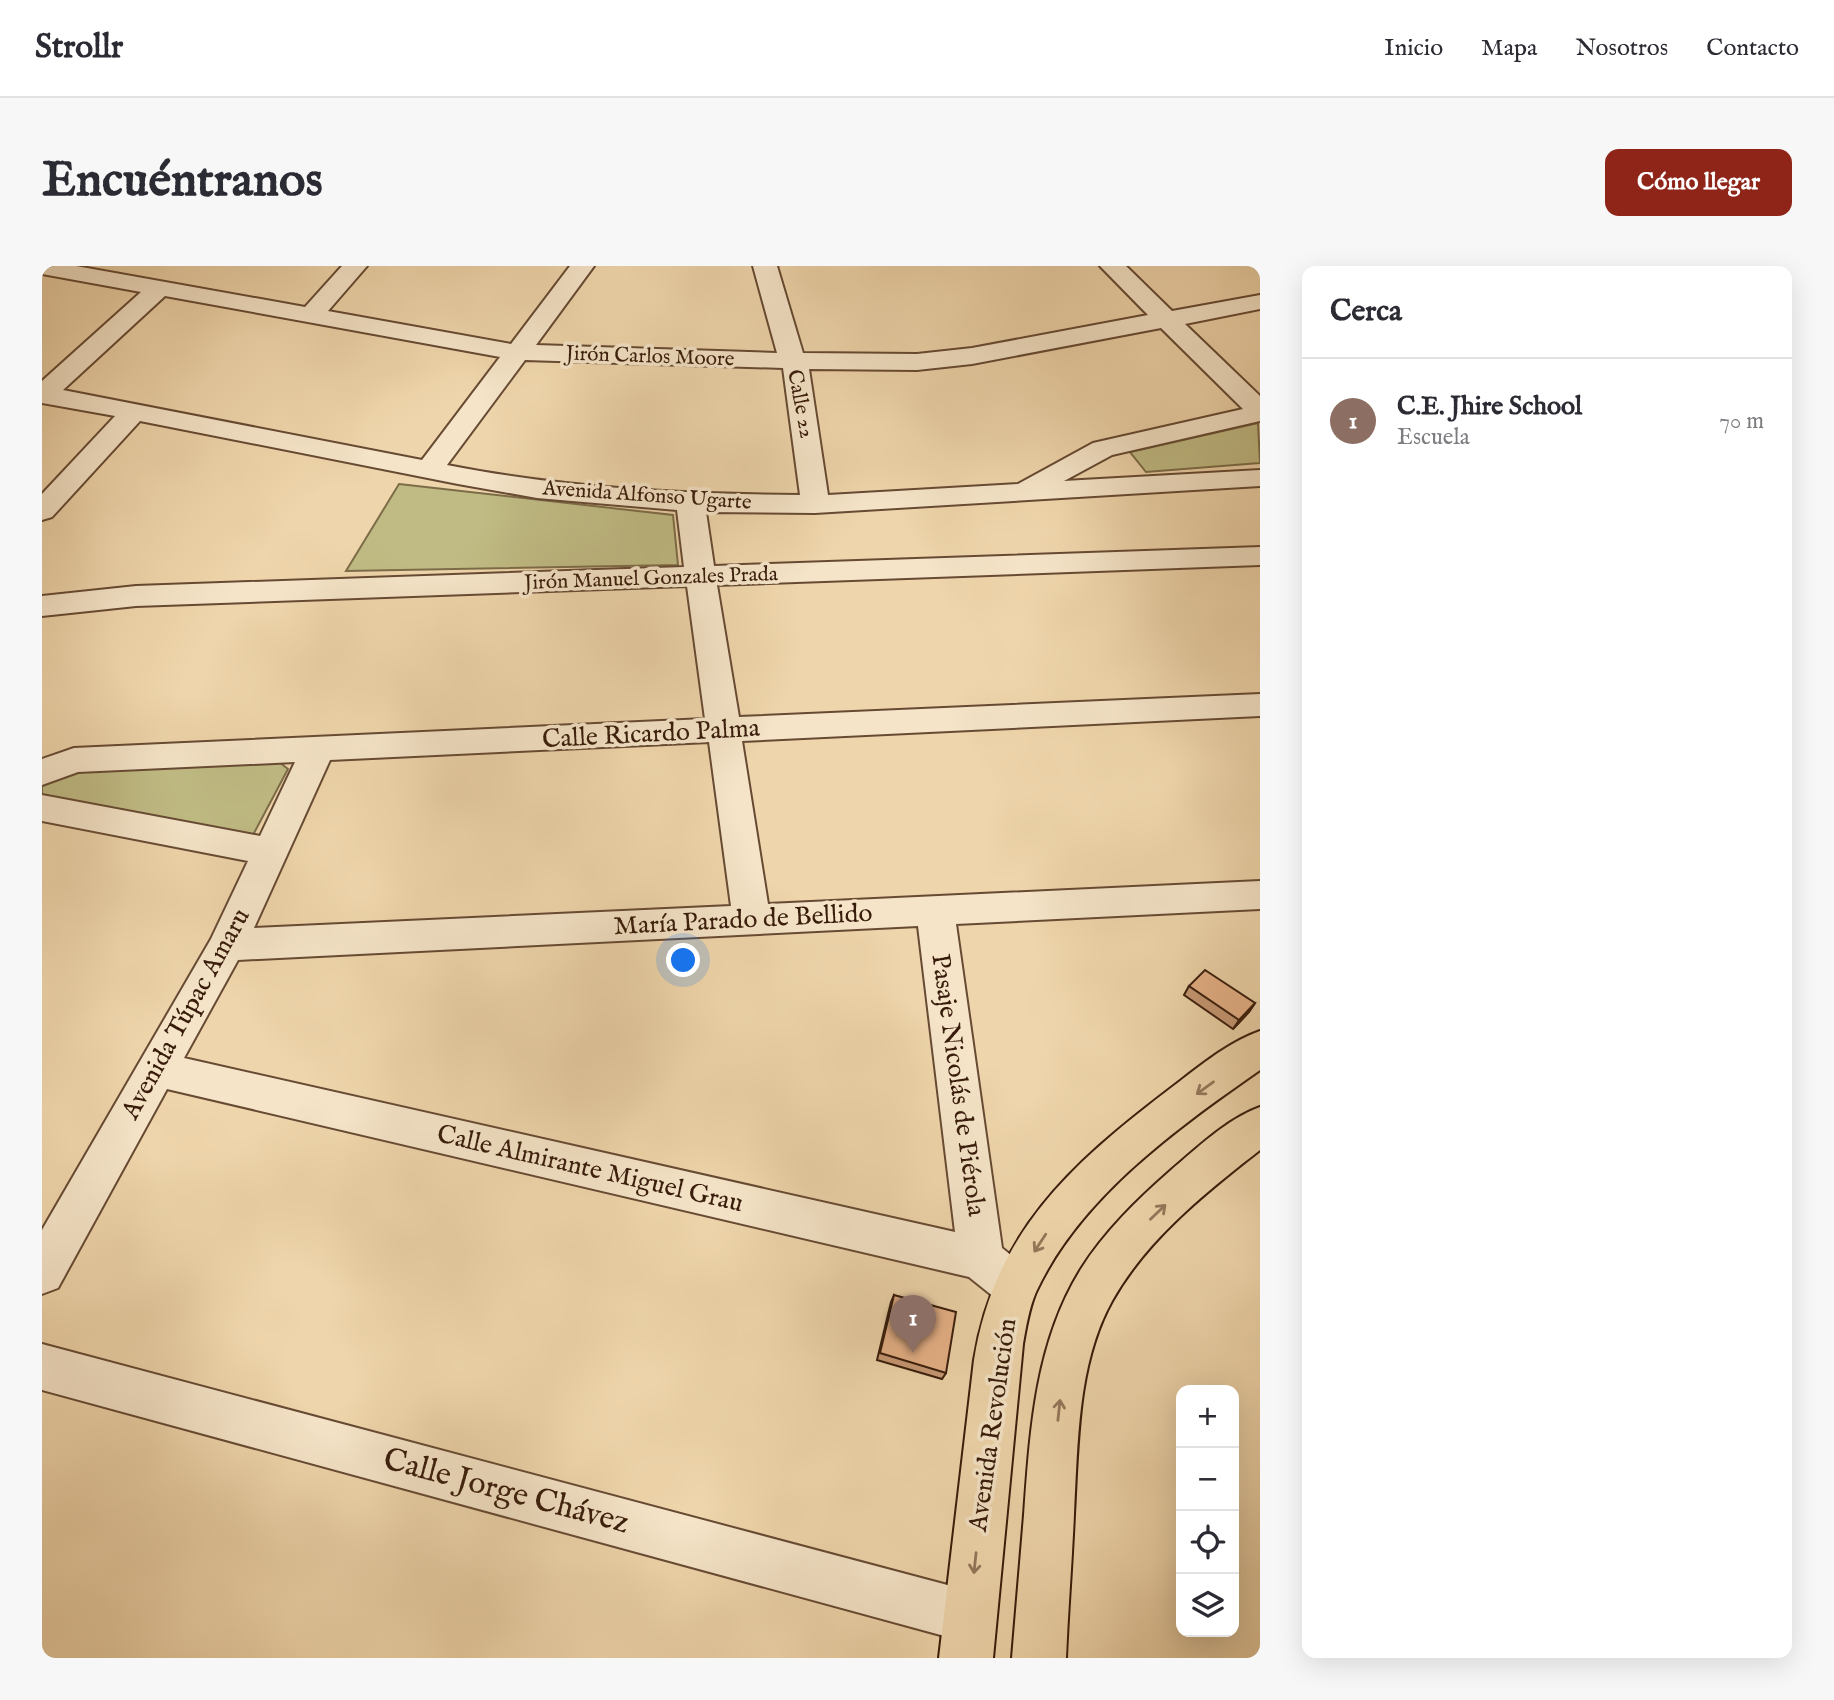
<!DOCTYPE html>
<html lang="es">
<head>
<meta charset="utf-8">
<style>
  body { margin:0; font-family:"IM FELL English",serif; background:#f7f7f7; color:#2b2b33 }
  .controls { position:absolute; right:21px; bottom:21px; display:grid; overflow:hidden; border-radius:14px; box-shadow:0 7px 28px #0002 }
  .controls button { width:63px; height:63px; display:grid; place-items:center; padding:0; border:0; border-bottom:2px solid #e1e1e2; background:#fff; color:#2b2b33; font:35px sans-serif }
  .you { position:absolute; left:642px; top:695px; width:24px; height:24px; margin:-18px; border:5px solid #fff; border-radius:50%; background:#1a73e8; box-shadow:0 0 0 10px #1a73e833 }
  .badge { display:grid; place-items:center; width:46px; height:46px; border-radius:50%; background:#8f2418; color:#fff; font-size:23px; font-weight:700 }
  .pin { position:absolute; translate:-50% -58px; filter:drop-shadow(0 2px 4px #0008) }
  .pin::after { content:''; position:absolute; top:37px; width:24px; height:21px; background:inherit; clip-path:polygon(0 0,100% 0,50% 100%) }
  .list { margin:0; padding:0; list-style:none }
  h2 { display:flex; justify-content:space-between; align-items:center; height:91px; margin:0; padding:0 28px; font-size:30px }
  h2 small { font-size:23px; font-weight:400; color:#7c7c81 }
  .list li { display:grid; grid-template-columns:46px 1fr auto; gap:21px; align-items:center; box-sizing:border-box; height:126px; padding:0 28px; border-top:2px solid #e1e1e2 }
  .list b { display:block; font-size:26px; white-space:nowrap }
  .list p { margin:0; font-size:23px; white-space:nowrap; color:#7c7c81 }
  .list em { font-size:23px; font-style:normal; color:#7c7c81 }
  .icon { flex:none; width:38px; height:38px; fill:none; stroke:currentColor; stroke-width:2; stroke-linecap:round; stroke-linejoin:round }
  .map { position:relative; flex:none; width:1218px; height:1392px; overflow:hidden; border-radius:14px }
  header { display:flex; align-items:center; gap:42px; box-sizing:border-box; height:98px; padding:0 35px; background:#fff; border-bottom:2px solid #e1e1e2 }
  header strong { font-size:33px }
  nav { display:flex; gap:38px; margin-inline-start:auto; font-size:24px }
  .intro { display:flex; align-items:center; justify-content:space-between; box-sizing:border-box; height:168px; padding:0 42px }
  h1 { margin:0; font-size:49px }
  .button { padding:18px 32px; border-radius:14px; background:#8f2418; color:#fff; font-size:24px; font-weight:700 }
  main { display:flex; gap:42px; padding:0 42px }
  aside { flex:1; background:#fff; border-radius:14px; box-shadow:0 7px 28px #0002 }
  .map>svg:first-child { display:block }
  .green { fill:#c0bb84; stroke:#7c6c48; stroke-width:2 }
  .lines { fill:none; stroke-linecap:round; stroke-linejoin:round }
  .minor-casing { stroke:#664a33; stroke-width:4 }
  .major-casing { stroke:#381c0b; stroke-width:4 }
  .minor { fill:#f5e4c8; fill-rule:evenodd }
  .major { fill:#efd5ab; fill-rule:evenodd }
  .wall { fill:#c79975; stroke:#381c0b; stroke-width:2 }
  .shaded-wall { fill:#a27d5f; stroke:#381c0b; stroke-width:2 }
  .building { fill:#e7b288; stroke:#381c0b; stroke-width:2 }
  .oneway { stroke:#94785b }
  .labels { text-anchor:middle; dominant-baseline:central; stroke-width:7; stroke-linejoin:round; paint-order:stroke }
  .far-street-label { font-size:21px; fill:#381c0b; stroke:#f5e4c8 }
  .street-label { font-size:26px; fill:#381c0b; stroke:#f5e4c8 }
  .near-street-label { font-size:32px; fill:#381c0b; stroke:#f5e4c8 }
</style>
</head>
<body>
<header>
<strong>Strollr</strong>
<nav><a>Inicio</a><a>Mapa</a><a>Nosotros</a><a>Contacto</a></nav>
</header>
<div class="intro"><h1>Encuéntranos</h1><a class="button">Cómo llegar</a></div>
<main>
<div class="map">
<svg width="1218" height="1392" viewBox="0 0 1218 1392">
  <rect width="100%" height="100%" fill="#efd5ab"/>
  <filter id="stains"><feTurbulence type="fractalNoise" baseFrequency=".00286" numOctaves="4"/><feColorMatrix values="0 0 0 0 .2 0 0 0 0 .09 0 0 0 0 .02 0 0 0 .5 -.17"/></filter>
  <radialGradient id="worn" r=".72"><stop offset=".6" stop-color="#630" stop-opacity="0"/><stop offset="1" stop-color="#630" stop-opacity=".3"/></radialGradient>
  <path class="green" d="M1216 157 1218 197 1104 206 1088 186Z
    M357 218 631 249 636 299 304 305Z
    M237 496 246 503 210 571 0 534V515L16 506Z"/>
  <g class="lines">
    <defs>
      <path id="minor" d="M0 0H34L263 41 300 0H325L286 45 469 78 528 0H552L494 79 735 87 711 0H735L761 87 875 88 930 82 1106 49 1058 0H1084L1130 45 1218 29V43L1143 58 1218 130V155L1070 189 1022 215 1218 204V220L773 247 664 246 672 300 1218 281V299L675 319 697 451 1218 428V450L700 475 726 638 1218 615V643L914 658 960 982 989 1005 996 1020 989 1035 973 1042 957 1035 927 1011 125 823 16 1022 0 1028V964L169 673 206 595 0 555V529L218 570 253 496 36 506 0 519V493L32 482 663 453 645 320 94 340 0 350V330L94 320 642 301 635 244 495 232 416 218 98 155 10 251 0 254V228L73 150 0 137V115L99 26 0 8ZM123 30 458 91 380 194 21 124ZM1119 62 1201 143 1051 177 976 218 786 229 767 103 875 104 930 98ZM483 94 741 102 758 229C639 228 521 222 405 199ZM667 476 689 640 212 662 288 494ZM876 660 913 966 142 792 196 694Z
        M0 1078 928 1325 947 1332 954 1351 947 1370 928 1377 0 1124Z"/>
      <path id="major" d="M1218 765V804C1135 862 1038 931 994 1026 987 1042 984 1061 981 1078L951 1392H897L932 1094C952 968 1028 899 1125 825 1153 804 1184 777 1218 765Z
        M1218 841V884C1164 926 1104 974 1070 1035 1035 1098 1036 1178 1032 1248 1030 1296 1026 1344 1024 1392H970C974 1344 978 1297 982 1249 988 1165 993 1077 1039 1003 1062 966 1095 934 1128 905 1155 882 1185 853 1218 841Z"/>
    </defs>
    <use href="#minor" class="minor-casing"/>
    <use href="#major" class="major-casing"/>
    <use href="#minor" class="minor"/>
    <use href="#major" class="major"/>
  </g>
  <path class="wall" d="M1147 720 1213 737 1207 746 1191 763 1142 729Z
    M852 1029 904 1107 900 1113 835 1094 849 1036Z"/>
  <path class="shaded-wall" d="M1213 737 1207 746 1191 763 1197 754Z"/>
  <path class="building" d="M1163 704 1213 737 1197 754 1147 720Z
    M852 1029 914 1046 904 1107 838 1087Z"/>
  <defs><path id="oneway-shaft" d="M-6 0H5M1.5-3L5.5 0L1.5 3" fill="none" stroke-width="1.6" stroke-linecap="round" stroke-linejoin="round" transform="scale(1.75)"/></defs>
  <g class="oneway">
    <use href="#oneway-shaft" transform="translate(1163 822) rotate(144)"/>
    <use href="#oneway-shaft" transform="translate(1116 946) rotate(-44)"/>
    <use href="#oneway-shaft" transform="translate(998 977) rotate(123)"/>
    <use href="#oneway-shaft" transform="translate(1017 1144) rotate(-84)"/>
    <use href="#oneway-shaft" transform="translate(933 1297) rotate(96)"/>
  </g>
  <g class="labels">
    <g class="far-street-label">
      <text transform="translate(608 91) rotate(2)">Jirón Carlos Moore</text>
      <text transform="translate(758 138) rotate(79)">Calle 22</text>
      <text transform="translate(605 230) rotate(4)">Avenida Alfonso Ugarte</text>
      <text transform="translate(609 313) rotate(-2)">Jirón Manuel Gonzales Prada</text>
    </g>
    <g class="street-label">
      <text transform="translate(609 468) rotate(-3)">Calle Ricardo Palma</text>
      <text transform="translate(701 654) rotate(-3)">María Parado de Bellido</text>
      <text transform="translate(144 748) rotate(-61)">Avenida Túpac Amaru</text>
      <text transform="translate(916 819) rotate(82)">Pasaje Nicolás de Piérola</text>
      <text transform="translate(548 903) rotate(13)">Calle Almirante Miguel Grau</text>
      <text transform="translate(951 1159) rotate(-82)">Avenida Revolución</text>
    </g>
    <g class="near-street-label">
      <text transform="translate(464 1226) rotate(15)">Calle Jorge Chávez</text>
    </g>
  </g>
  <rect width="100%" height="100%" filter="url(#stains)"/>
  <rect width="100%" height="100%" fill="url(#worn)"/>
</svg>
<div class="controls">
<button>+</button>
<button>−</button>
<button><svg class="icon" aria-label="locate" viewBox="0 0 24 24"><circle cx="12" cy="12" r="6"/><path d="M12 2v4M12 18v4M2 12h4M18 12h4"/></svg></button>
<button><svg class="icon" aria-label="layers" viewBox="0 0 24 24"><path d="M12 4l9 5-9 5-9-5zM3 14l9 5 9-5"/></svg></button>
</div>
<div class="you"></div>
<div class="pin badge" style="left:871px;top:1087px;background:#8d6e63">1</div>
</div>
<aside>
<h2>Cerca<small></small></h2>
<ul class="list">
<li><span class="badge" style="background:#8d6e63">1</span><div><b>C.E. Jhire School</b><p>Escuela</p></div><em>70 m</em></li>
</ul>
</aside>
</main>
</body>
</html>
